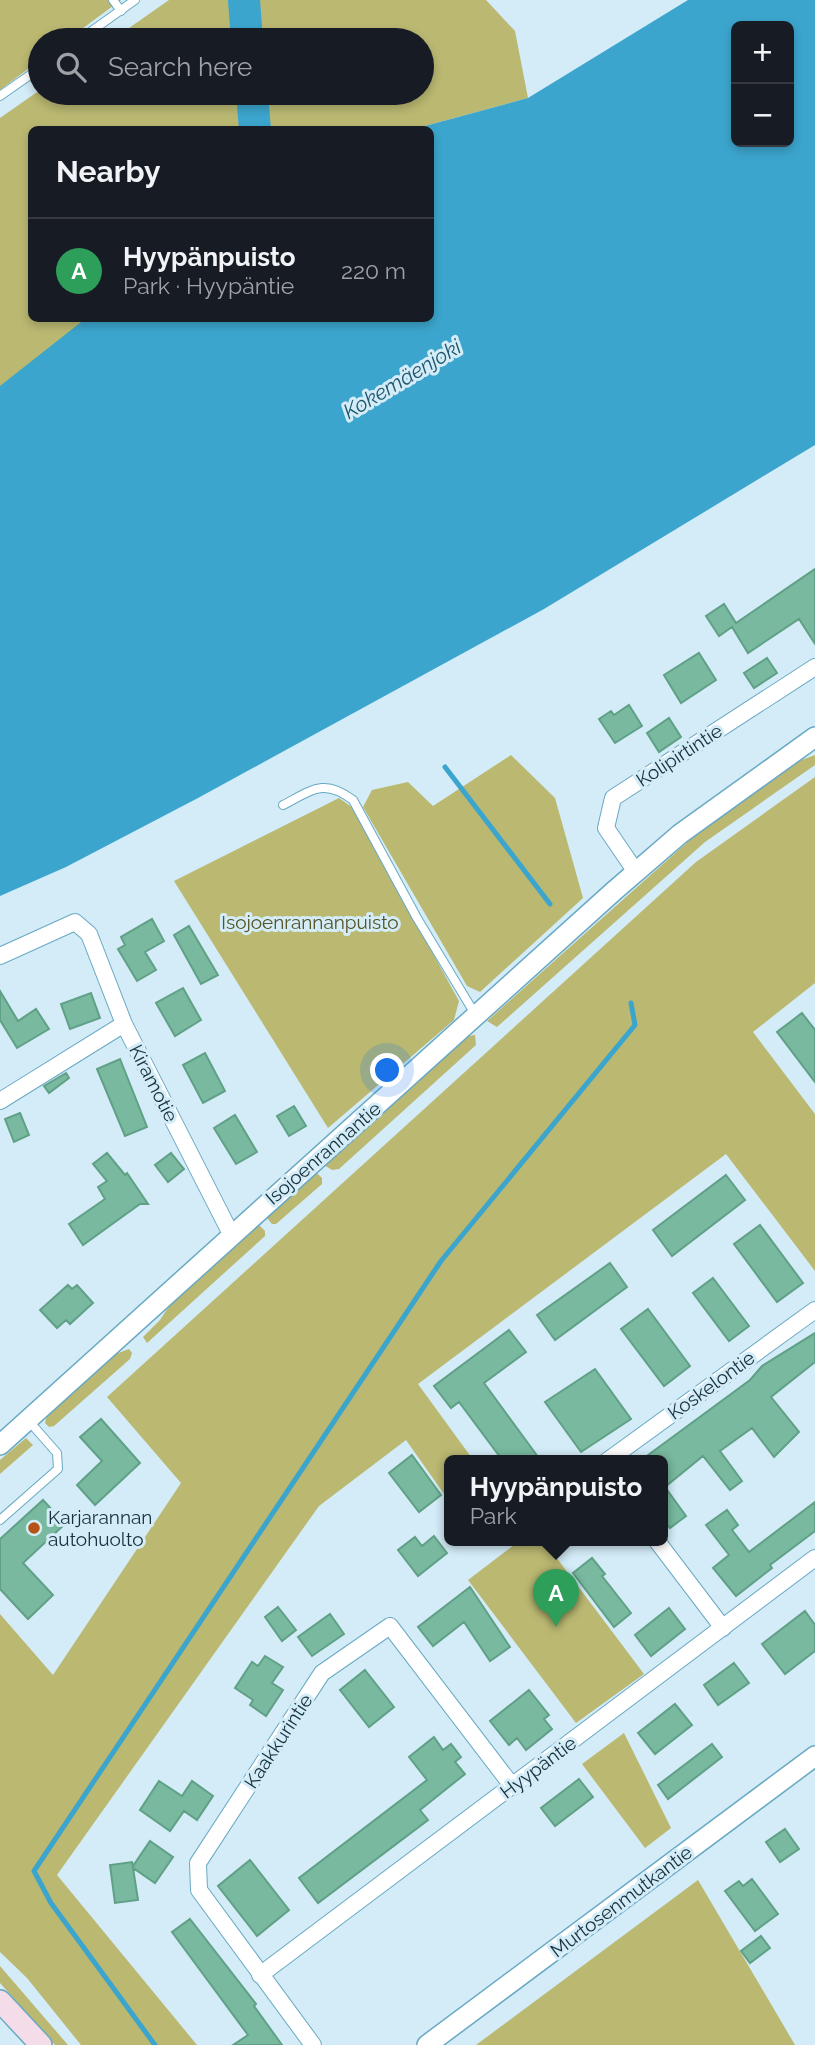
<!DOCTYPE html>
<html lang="en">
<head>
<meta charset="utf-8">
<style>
  body { margin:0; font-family:Raleway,sans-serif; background:#242831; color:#f1f3f6 }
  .controls { position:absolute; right:21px; top:21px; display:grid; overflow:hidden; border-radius:10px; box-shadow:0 4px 10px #0003 }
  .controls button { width:63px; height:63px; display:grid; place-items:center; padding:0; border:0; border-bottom:2px solid #363941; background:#171b24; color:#f1f3f6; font:35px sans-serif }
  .you { position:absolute; left:388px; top:1071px; width:24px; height:24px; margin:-18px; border:5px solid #fff; border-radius:50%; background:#1a73e8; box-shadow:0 0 0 10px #1a73e833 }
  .badge { display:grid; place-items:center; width:46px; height:46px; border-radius:50%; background:#b55315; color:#fff; font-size:23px; font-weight:700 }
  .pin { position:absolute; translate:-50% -58px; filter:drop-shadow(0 2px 4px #0008) }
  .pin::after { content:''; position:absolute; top:37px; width:24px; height:21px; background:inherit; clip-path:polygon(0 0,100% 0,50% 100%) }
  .popup { position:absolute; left:444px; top:1455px; width:224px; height:91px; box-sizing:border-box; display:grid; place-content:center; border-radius:10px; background:#171b24; filter:drop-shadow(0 2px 5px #0005); font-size:23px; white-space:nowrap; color:#9ea1a6 }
  .popup b { font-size:26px; color:#f1f3f6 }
  .popup::after { content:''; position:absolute; left:50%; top:100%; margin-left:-14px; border:14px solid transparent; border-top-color:#171b24 }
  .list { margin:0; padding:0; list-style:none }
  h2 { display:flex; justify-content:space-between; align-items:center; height:91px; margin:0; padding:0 28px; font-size:30px }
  h2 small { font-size:23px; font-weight:400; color:#9ea1a6 }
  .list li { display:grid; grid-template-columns:46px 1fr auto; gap:21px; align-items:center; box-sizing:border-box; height:105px; padding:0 28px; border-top:2px solid #363941 }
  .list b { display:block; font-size:26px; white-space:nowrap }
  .list p { margin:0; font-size:23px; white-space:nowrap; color:#9ea1a6 }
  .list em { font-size:23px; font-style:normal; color:#9ea1a6 }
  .icon { flex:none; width:38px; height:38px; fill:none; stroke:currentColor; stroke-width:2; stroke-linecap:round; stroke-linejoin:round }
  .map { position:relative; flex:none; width:815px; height:2045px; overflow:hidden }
  .search { position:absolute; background:#171b24; box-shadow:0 4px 10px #0003; left:28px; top:28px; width:406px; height:77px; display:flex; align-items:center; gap:18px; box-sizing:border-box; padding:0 24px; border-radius:38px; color:#9ea1a6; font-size:26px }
  .panel { position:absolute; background:#171b24; box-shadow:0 4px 10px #0003; left:28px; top:126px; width:406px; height:196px; border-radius:10px }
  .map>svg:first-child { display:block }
  .green { fill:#bab871 }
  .water { fill:#3ca5cd; fill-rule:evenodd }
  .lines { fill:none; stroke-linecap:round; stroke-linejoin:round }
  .stream { stroke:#3ca5cd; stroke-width:5 }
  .river { stroke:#3ca5cd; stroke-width:32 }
  .building { fill:#78b99f; stroke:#60a087; stroke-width:2 }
  .service-casing { stroke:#69a9c4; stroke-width:10 }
  .minor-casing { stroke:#69a9c4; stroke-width:18 }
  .tertiary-casing { stroke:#69a9c4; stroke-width:22 }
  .secondary-casing { stroke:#69a9c4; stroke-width:24 }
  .service { stroke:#fff; stroke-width:8 }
  .minor { stroke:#fff; stroke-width:16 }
  .tertiary { stroke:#fff; stroke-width:19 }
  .secondary { stroke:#f4dce8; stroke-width:21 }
  .poi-dot { fill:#b55315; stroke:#d3ecf7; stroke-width:2.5 }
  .labels { text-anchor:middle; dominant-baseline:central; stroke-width:6; stroke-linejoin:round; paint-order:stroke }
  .street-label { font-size:19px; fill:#16313c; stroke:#d3ecf7 }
  .park-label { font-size:19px; fill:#555324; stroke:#d3ecf7 }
  .poi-label { font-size:19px; fill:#16313c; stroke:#d3ecf7; text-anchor:start }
  .water-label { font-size:21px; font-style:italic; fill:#1f576d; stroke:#d3ecf7 }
</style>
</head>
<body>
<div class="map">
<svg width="815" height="2045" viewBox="0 0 815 2045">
  <rect width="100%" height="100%" fill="#d3ecf7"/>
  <path class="green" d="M0 0H121L67 40H40V60L0 90Z
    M169 0H486L515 31 528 98 414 129 32 130V318L89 319 0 389V118L40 90V93H422V40H112Z
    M511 755 555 798 583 898 480 992 467 986 363 807 372 790 408 782 433 806Z
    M815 755V765L705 842 497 1027 487 1021 701 830 788 765Z
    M815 777V983L753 1032 815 1114V1271L726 1154 418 1384 474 1461H449V1501L406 1440 319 1506 57 1875 197 2045H81L27 1978 0 1952V1614L53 1675 181 1483 107 1397 696 862Z
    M339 798 353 808 459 1001 454 1020 328 1128 174 881Z
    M475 1035 476 1045 339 1169 332 1170 324 1165 468 1036Z
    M317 1173 322 1178V1184L276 1224H272L267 1218Z
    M259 1225 265 1231V1236L147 1343 143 1337 160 1320 173 1300Z
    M129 1349 132 1353 130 1359 54 1426 49 1427 45 1423 47 1416 113 1355Z
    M26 1438 33 1445 0 1474V1460Z
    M519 1541H544L644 1674 576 1723 468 1580Z
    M624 1733 671 1828 645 1848 582 1764Z
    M698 1880 795 2045H476Z
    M0 1966 6 1973 68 2045H55L0 1983Z"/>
  <path class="water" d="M688 0H815V445L544 609 198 798 66 867 0 896V386L85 319 430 318V130L414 129 528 98ZM736 26H789V142H736Z"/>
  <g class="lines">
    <path class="stream" d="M445 767 550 904
      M155 2045 51 1903 34 1871 441 1261 635 1025 631 1003"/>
    <path class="river" d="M244 0 247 40
      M252 93 255 130"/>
  </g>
  <path class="building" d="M815 569V644L799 619 748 653 732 627 719 636 706 616 724 604 736 623Z
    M699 653 716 680 681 703 664 675Z
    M767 658 777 673 754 688 744 673Z
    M629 705 642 726 615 743 599 719 611 711 614 715Z
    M669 718 681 737 659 752 647 733Z
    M152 919 164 941 145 952 156 970 137 981 118 949 125 945 121 937Z
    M189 926 218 975 201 984 174 935Z
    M183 988 201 1020 175 1036 156 1003Z
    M0 991 18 1021 36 1009 49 1029 17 1048 0 1020Z
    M91 993 100 1018 70 1029 61 1004Z
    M802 1013 815 1030V1082L777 1032Z
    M205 1053 225 1091 203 1103 183 1065Z
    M120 1059 147 1127 125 1136 97 1069Z
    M66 1073 69 1078 49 1093 44 1086Z
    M294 1106 306 1126 289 1136 277 1116Z
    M20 1113 29 1135 14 1142 5 1119Z
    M235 1115 257 1152 236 1164 214 1128Z
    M107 1153 125 1175 127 1173 148 1204H140L83 1245 69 1224 105 1199 98 1187 107 1181 93 1164Z
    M171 1153 184 1169 168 1182 155 1165Z
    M726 1175 745 1200 672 1256 653 1230Z
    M760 1225 803 1283 777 1302 734 1244Z
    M610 1263 627 1287 555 1340 537 1315Z
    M713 1278 749 1326 729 1341 693 1293Z
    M68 1285 72 1289 77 1285 93 1303 70 1324 66 1320 57 1328 40 1310Z
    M648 1309 690 1366 664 1386 621 1329Z
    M509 1330 526 1352 484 1383 541 1461H503L459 1402 451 1408 434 1386Z
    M815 1333V1362L771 1397 799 1432 774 1457 752 1428 720 1451 742 1481 730 1490 703 1456 665 1487 686 1516 670 1528 663 1519V1461H640L750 1380 762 1366Z
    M595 1369 631 1419 581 1452 545 1402Z
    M101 1419 140 1463 95 1505 77 1485 102 1461 80 1437Z
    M412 1455 441 1495 419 1512 389 1473Z
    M43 1500 65 1524 23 1563 53 1595 28 1619 0 1589V1539Z
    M815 1502V1531L770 1565 772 1568 736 1596 713 1568 729 1555 706 1525 727 1510 738 1525 732 1530 749 1552Z
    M434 1536 447 1553 418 1576 398 1550 415 1537 422 1546Z
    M592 1558 605 1574 602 1576 631 1613 614 1627 573 1573Z
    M470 1587 510 1647 490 1661 464 1622 433 1646 418 1627Z
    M278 1607 296 1630 282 1641 265 1617Z
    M669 1608 685 1629 651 1656 635 1635Z
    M805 1611 815 1625V1651L785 1674 762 1644Z
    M330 1614 344 1634 312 1656 298 1637Z
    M265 1656 283 1667 272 1683 283 1690 266 1716 250 1705 253 1700 235 1688 252 1662 258 1666Z
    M734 1663 749 1683 718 1705 704 1685Z
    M365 1670 394 1707 369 1727 340 1690Z
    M529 1690 549 1715 544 1719 552 1729 526 1750 517 1738 509 1745 490 1721Z
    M675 1704 692 1725 655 1754 638 1733Z
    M434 1737 443 1750 451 1744 461 1757 455 1762 465 1774 420 1810 428 1820 318 1903 299 1878 427 1780 409 1757Z
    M712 1744 722 1757 668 1799 658 1785Z
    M579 1779 593 1797 555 1826 541 1808Z
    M159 1781 182 1796 192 1781 213 1796 197 1820 184 1811 170 1831 140 1810Z
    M785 1829 799 1849 780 1862 766 1842Z
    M150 1841 173 1857 155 1883 133 1868 138 1900 115 1903 110 1865 132 1862 133 1866Z
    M250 1860 289 1910 257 1936 218 1886Z
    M752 1879 778 1914 755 1931 725 1891 739 1881 743 1886Z
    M190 1919 256 2004 254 2006 282 2045H233L248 2035 172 1932Z
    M761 1936 770 1948 750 1963 741 1951Z"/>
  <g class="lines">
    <defs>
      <path id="service" d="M113 0 121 11
        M79 40 135 0
        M0 96 40 68
        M283 805C312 790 324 778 353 800L417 918 475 1014
        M0 1520 58 1469 57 1453 28 1420"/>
      <path id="minor" d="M636 872 606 828 613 798 815 667
        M0 956 75 922 89 934 124 1024 231 1234
        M0 1101 124 1024
        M607 1461 815 1310
        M657 1541 723 1628
        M260 1975 815 1558
        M313 2045 199 1890 198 1863 322 1673 390 1626 513 1787"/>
      <path id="tertiary" d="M0 1445 614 891 680 834 815 737
        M427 2045 815 1756"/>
      <path id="secondary" d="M0 2001 41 2045"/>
    </defs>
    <use href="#service" class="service-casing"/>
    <use href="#minor" class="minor-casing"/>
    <use href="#tertiary" class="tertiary-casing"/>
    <use href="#secondary" class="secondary-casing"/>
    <use href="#service" class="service"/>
    <use href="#minor" class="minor"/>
    <use href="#tertiary" class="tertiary"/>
    <use href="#secondary" class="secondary"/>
  </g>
  <circle class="poi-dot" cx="34" cy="1528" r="7"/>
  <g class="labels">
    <g class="street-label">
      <text transform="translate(679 755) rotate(-33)">Kolipirtintie</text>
      <text transform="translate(154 1083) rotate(63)">Kiramotie</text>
      <text transform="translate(323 1153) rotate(-41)">Isojoenrannantie</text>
      <text transform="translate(711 1385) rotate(-36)">Koskelontie</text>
      <text transform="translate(278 1741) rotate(-57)">Kaakkurintie</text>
      <text transform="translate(538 1767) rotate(-37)">Hyypäntie</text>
      <text transform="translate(621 1901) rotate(-37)">Murtosenmutkantie</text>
    </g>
    <g class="park-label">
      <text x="310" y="922">Isojoenrannanpuisto</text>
    </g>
    <g class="poi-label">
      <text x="48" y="1517">Karjarannan<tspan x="48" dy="22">autohuolto</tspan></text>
    </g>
    <g class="water-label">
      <text transform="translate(402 379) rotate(-31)">Kokemäenjoki</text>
    </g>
  </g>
</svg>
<div class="controls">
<button>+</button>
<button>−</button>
</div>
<div class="you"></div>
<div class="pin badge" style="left:556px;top:1627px;background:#2e9e5b">A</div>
<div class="popup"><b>Hyypänpuisto</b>Park</div>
<div class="search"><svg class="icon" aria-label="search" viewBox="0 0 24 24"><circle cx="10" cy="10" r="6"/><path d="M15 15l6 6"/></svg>Search here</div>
<section class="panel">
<h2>Nearby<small></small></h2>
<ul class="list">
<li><span class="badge" style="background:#2e9e5b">A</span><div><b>Hyypänpuisto</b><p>Park · Hyypäntie</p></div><em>220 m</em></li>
</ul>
</section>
</div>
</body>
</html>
